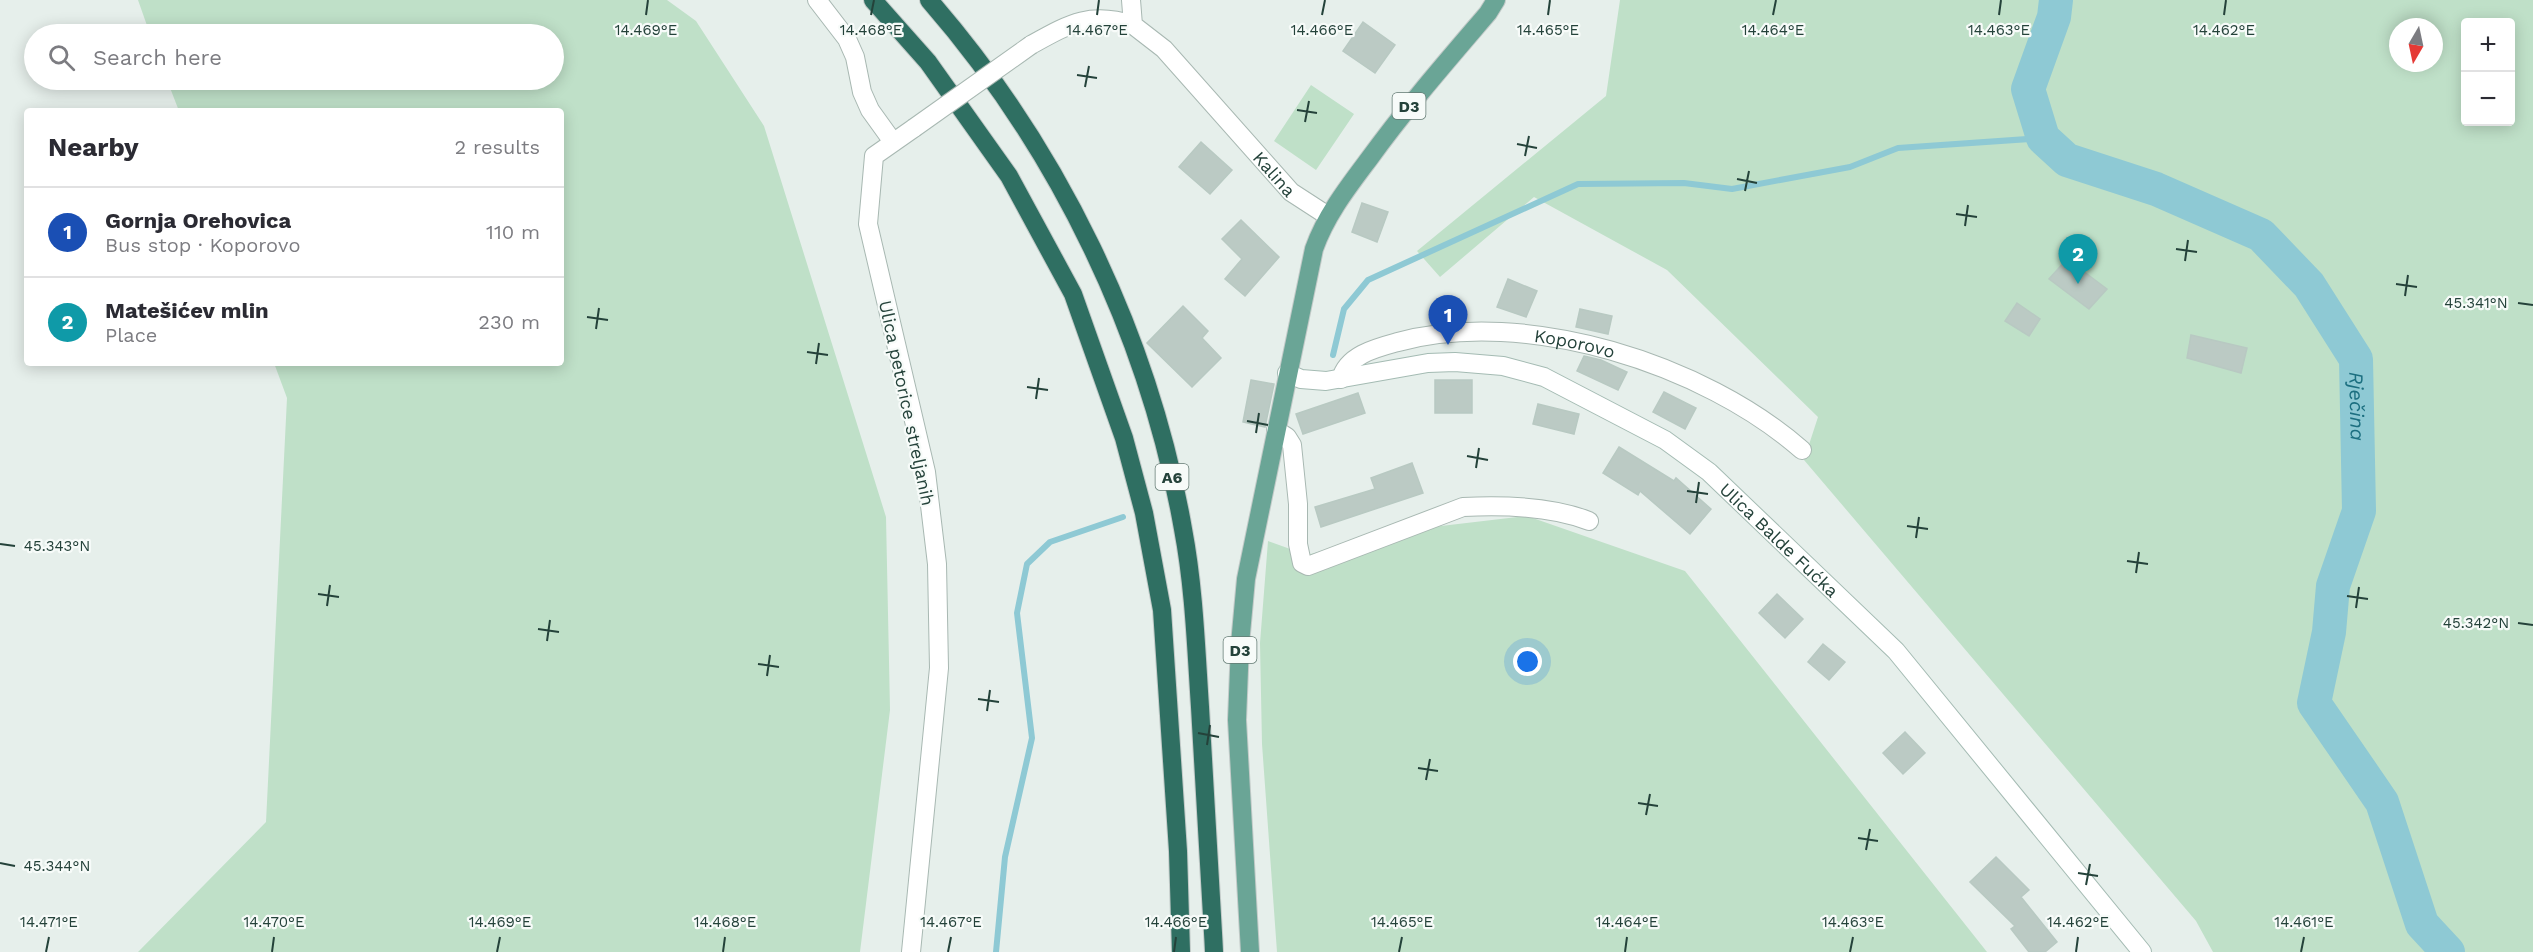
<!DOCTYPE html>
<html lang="en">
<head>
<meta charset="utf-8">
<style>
  body { margin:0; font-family:"Work Sans",sans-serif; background:#f2f2f3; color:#2b2b33 }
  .controls { position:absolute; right:18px; top:18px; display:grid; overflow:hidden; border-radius:6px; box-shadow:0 3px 15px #0003 }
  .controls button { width:54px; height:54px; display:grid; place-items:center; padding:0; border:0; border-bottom:2px solid #e1e1e2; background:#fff; color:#2b2b33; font:30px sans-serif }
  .compass { position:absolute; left:2389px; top:18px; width:54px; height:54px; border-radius:50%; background:#fff; box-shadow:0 3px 15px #0003; rotate:189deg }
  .you { position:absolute; left:1528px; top:662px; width:21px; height:21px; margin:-15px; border:4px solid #fff; border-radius:50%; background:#1a73e8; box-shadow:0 0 0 9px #1a73e833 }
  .badge { display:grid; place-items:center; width:39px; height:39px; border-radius:50%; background:#111827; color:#fff; font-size:20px; font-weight:700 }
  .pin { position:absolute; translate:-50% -50px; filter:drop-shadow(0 2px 3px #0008) }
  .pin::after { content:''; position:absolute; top:32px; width:21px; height:18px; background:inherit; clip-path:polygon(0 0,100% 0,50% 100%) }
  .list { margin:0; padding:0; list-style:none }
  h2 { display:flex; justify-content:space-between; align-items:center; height:78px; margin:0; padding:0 24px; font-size:26px }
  h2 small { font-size:20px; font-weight:400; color:#7c7c81 }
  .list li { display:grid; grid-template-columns:39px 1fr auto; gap:18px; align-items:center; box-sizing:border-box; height:90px; padding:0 24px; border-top:2px solid #e1e1e2 }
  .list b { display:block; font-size:22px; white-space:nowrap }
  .list p { margin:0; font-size:20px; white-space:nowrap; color:#7c7c81 }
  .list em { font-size:20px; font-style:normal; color:#7c7c81 }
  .icon { flex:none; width:33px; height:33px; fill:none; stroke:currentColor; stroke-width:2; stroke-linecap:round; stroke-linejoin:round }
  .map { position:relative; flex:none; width:2533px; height:952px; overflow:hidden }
  .search { position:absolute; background:#fff; box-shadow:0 3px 15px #0003; left:24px; top:24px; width:540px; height:66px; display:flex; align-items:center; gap:15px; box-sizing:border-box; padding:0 21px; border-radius:33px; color:#7c7c81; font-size:22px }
  .panel { position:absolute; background:#fff; box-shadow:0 3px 15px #0003; left:24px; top:108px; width:540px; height:258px; border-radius:6px }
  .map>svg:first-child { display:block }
  .green { fill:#bfe0c8; fill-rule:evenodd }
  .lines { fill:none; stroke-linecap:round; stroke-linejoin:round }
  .stream { stroke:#8ec9d4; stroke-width:6 }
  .river { stroke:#8ec9d4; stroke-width:34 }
  .building { fill:#bbcac4; stroke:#b8c9c2; stroke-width:1.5 }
  .street-casing { stroke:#a8b8b2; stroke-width:20 }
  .secondary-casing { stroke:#a4bbb3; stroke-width:20 }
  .primary-casing { stroke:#c2cac8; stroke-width:20 }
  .highway-casing { stroke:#c2cac8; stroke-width:20 }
  .street { stroke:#fff; stroke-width:18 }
  .secondary { stroke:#fff; stroke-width:18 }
  .primary { stroke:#6aa596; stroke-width:18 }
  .highway { stroke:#2f6f62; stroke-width:18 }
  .street-bridge-casing { stroke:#a8b8b2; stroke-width:20; stroke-linecap:butt }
  .street-bridge { stroke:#fff; stroke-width:18 }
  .ticks { fill:none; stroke:#24423a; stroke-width:2 }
  .labels { text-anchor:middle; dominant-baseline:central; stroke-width:4.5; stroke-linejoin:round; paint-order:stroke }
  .shield { fill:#f7fbf9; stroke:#637a73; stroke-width:1.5 }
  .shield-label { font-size:16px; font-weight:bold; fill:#24423a }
  .street-label { font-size:18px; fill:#24423a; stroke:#f7fbf9 }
  .water-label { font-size:20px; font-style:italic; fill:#1c6f80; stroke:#f7fbf9 }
  .ticks-label { font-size:15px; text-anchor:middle; fill:#24423a; stroke:#f7fbf9; stroke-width:4.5; stroke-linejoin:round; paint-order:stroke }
</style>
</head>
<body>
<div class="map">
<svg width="2533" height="952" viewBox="0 0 2533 952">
  <rect width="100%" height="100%" fill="#e6efeb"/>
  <path class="green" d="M138 0H667L696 21 764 126 886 517 890 710 860 952H138L266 822 287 398 274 363H561V111H179L167 80H554V34H150Z
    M1620 0H2533V952H2213L2196 921 1804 460 1818 417 1667 270 1534 197 1440 277 1417 251 1606 96ZM2466 22H2510V122H2466ZM2398 27H2434V63H2398Z
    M1311 85 1354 114 1316 170 1274 141Z
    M1527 516 1685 571 1987 952H1277L1262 744 1260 643 1268 541 1307 555 1390 532Z"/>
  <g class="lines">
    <path class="stream" d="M1333 355 1344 309 1368 280 1578 184 1684 183 1732 189 1850 167 1898 148 2043 138
      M996 952 1005 857 1032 738 1017 613 1027 564 1050 542 1123 517"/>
    <path class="river" id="s1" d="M2056 0 2054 17 2028 89 2043 138 2067 160 2156 189 2261 235 2309 285 2356 359 2359 511 2333 586 2329 632 2314 703 2382 802 2422 924 2448 952"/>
  </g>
  <path class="building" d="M1363 22 1395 45 1375 73 1343 51Z
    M1201 142 1232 170 1210 194 1179 167Z
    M1362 203 1388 212 1377 242 1352 232Z
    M1241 220 1279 257 1245 296 1225 279 1242 259 1222 239Z
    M2067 259 2107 289 2089 309 2049 279Z
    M1508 279 1537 291 1526 317 1497 307Z
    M2017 303 2040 319 2029 336 2005 321Z
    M1183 306 1208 331 1202 338 1221 358 1192 387 1147 343Z
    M1580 309 1612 316 1608 334 1576 327Z
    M2191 335 2247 348 2241 373 2187 358Z
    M1584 356 1601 360 1627 372 1618 390 1577 371Z
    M1251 380 1274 384 1265 427 1243 422Z
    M1435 380H1472V413H1435Z
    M1664 392 1696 408 1685 429 1653 412Z
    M1358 393 1365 413 1303 434 1296 414Z
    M1538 404 1579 414 1574 434 1533 424Z
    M1619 447 1674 481 1676 478 1711 509 1690 534 1640 491 1638 495 1603 473Z
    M1412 463 1423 493 1321 527 1315 507 1375 489 1371 478Z
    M1777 594 1803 619 1785 638 1759 613Z
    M1823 644 1845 662 1829 680 1808 662Z
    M1905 732 1925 753 1903 774 1883 753Z
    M1996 857 2029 890 2021 897 2057 942 2045 952H2029L2011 929 2015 926 1970 882Z"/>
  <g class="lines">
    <defs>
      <g id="street">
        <path d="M817 0 847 39 855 57 862 92 870 110 893 142"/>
        <path id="s2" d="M1131 0 1133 25 1164 49 1291 192 1328 216"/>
        <path d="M1031 45C1069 24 1090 11 1133 25"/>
        <path id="s3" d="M1341 379C1347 355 1376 348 1398 342 1526 307 1704 364 1802 450"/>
        <path d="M1276 430 1287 437 1292 445 1298 504V544L1302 563 1308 566 1463 507C1503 505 1551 506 1589 521"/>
        <path d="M911 952 939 668 937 564 926 472 868 224 874 156 914 128"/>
      </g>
      <g id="secondary">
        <path id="s4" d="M1287 373 1301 379 1326 381 1428 363 1455 362 1503 366 1544 377 1665 440 1709 472 1896 651 2142 952"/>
      </g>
      <path id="primary" d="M1250 952 1237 720 1240 644 1246 579 1314 249C1326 215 1348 187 1369 159 1406 108 1447 61 1488 13L1496 0"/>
      <path id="highway" d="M873 0 928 62 1009 176 1073 294 1124 438 1144 513 1162 610 1178 851 1181 952
        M929 0C1058 148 1149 335 1183 529 1194 587 1196 647 1200 707 1205 788 1210 870 1214 952"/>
    </defs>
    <use href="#street" class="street-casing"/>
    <use href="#secondary" class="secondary-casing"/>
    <use href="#primary" class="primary-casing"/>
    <use href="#highway" class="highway-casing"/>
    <use href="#street" class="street"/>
    <use href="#secondary" class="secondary"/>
    <use href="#primary" class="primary"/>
    <use href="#highway" class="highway"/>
    <defs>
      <path id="street-bridge" d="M914 128 1031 45"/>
    </defs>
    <use href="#street-bridge" class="street-bridge-casing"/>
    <use href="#street-bridge" class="street-bridge"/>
  </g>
  <path class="ticks" d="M646 15 648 0M871 15 874 0M1097 15 1099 0M1322 15 1325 0M1548 15 1550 0M1773 15 1776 0M1999 15 2001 0M2224 15 2226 0M1077 75 1097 78M1085 87 1089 66M1297 110 1317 113M1305 122 1309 101M1517 144 1537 148M1525 156 1529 136M1737 179 1757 183M1745 191 1749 171M1956 214 1977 217M1965 226 1968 205M2176 249 2197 252M2185 261 2188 240M2396 284 2417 287M2405 296 2408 275M2518 303 2533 305M587 317 608 320M596 329 599 308M807 352 828 355M816 364 819 343M1027 387 1048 390M1036 399 1039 378M1247 421 1268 425M1256 433 1259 413M1467 456 1488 460M1476 468 1479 448M1687 491 1708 494M1696 503 1699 482M1907 526 1928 529M1916 538 1919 517M0 544 15 546M2127 561 2148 564M2136 573 2139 552M318 594 339 597M2347 596 2368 599M327 606 330 585M2356 608 2359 587M2518 623 2533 625M538 629 559 632M547 641 550 620M758 664 779 667M767 676 770 655M978 699 999 702M987 711 990 690M1198 733 1219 737M1207 745 1210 725M1418 768 1438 771M1426 780 1430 759M1638 803 1658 806M1646 815 1650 794M1858 838 1878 841M1866 850 1870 829M0 863 15 866M2078 873 2098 876M2086 885 2090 864M46 952 49 937M272 952 274 937M497 952 500 937M723 952 725 937M948 952 951 937M1174 952 1176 937M1399 952 1402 937M1625 952 1627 937M1850 952 1853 937M2076 952 2078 937M2301 952 2304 937"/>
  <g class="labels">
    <g class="shield">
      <rect x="1392.5" y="93" width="33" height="26" rx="4.5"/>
      <rect x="1155.5" y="464" width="33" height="26" rx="4.5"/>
      <rect x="1223.5" y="637" width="33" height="26" rx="4.5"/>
    </g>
    <g class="shield-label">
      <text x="1409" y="106">D3</text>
      <text x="1172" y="477">A6</text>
      <text x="1240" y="650">D3</text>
    </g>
    <g class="street-label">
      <text stroke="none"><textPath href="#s2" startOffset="231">Kalina</textPath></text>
      <text stroke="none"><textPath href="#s3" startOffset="250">Koporovo</textPath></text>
      <text transform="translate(907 403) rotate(78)">Ulica petorice streljanih</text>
      <text stroke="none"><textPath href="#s4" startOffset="550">Ulica Balde Fućka</textPath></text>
    </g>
    <g class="water-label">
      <text stroke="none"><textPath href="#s1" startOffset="590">Rječina</textPath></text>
    </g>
  </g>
  <g class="ticks-label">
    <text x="646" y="35">14.469°E</text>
    <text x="871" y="35">14.468°E</text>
    <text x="1097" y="35">14.467°E</text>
    <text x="1322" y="35">14.466°E</text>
    <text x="1548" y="35">14.465°E</text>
    <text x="1773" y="35">14.464°E</text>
    <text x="1999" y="35">14.463°E</text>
    <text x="2224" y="35">14.462°E</text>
    <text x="2476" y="308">45.341°N</text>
    <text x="57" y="551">45.343°N</text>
    <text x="2476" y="628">45.342°N</text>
    <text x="57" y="871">45.344°N</text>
    <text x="49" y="927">14.471°E</text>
    <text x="274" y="927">14.470°E</text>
    <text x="500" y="927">14.469°E</text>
    <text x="725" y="927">14.468°E</text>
    <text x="951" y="927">14.467°E</text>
    <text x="1176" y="927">14.466°E</text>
    <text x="1402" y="927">14.465°E</text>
    <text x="1627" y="927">14.464°E</text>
    <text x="1853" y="927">14.463°E</text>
    <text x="2078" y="927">14.462°E</text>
    <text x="2304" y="927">14.461°E</text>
  </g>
</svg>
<div class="controls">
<button>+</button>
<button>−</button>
</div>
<svg class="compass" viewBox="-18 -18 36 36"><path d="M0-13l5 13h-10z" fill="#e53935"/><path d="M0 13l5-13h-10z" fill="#7c7c81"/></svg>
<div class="you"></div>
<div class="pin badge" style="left:1448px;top:345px;background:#1a4fb4">1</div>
<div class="pin badge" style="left:2078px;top:284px;background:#0f9aa8">2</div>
<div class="search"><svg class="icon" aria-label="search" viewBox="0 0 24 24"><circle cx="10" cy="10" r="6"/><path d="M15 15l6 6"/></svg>Search here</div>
<section class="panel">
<h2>Nearby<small>2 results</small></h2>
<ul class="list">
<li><span class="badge" style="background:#1a4fb4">1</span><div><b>Gornja Orehovica</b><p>Bus stop · Koporovo</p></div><em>110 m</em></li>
<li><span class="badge" style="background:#0f9aa8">2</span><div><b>Matešićev mlin</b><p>Place</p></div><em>230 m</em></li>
</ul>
</section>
</div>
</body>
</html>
